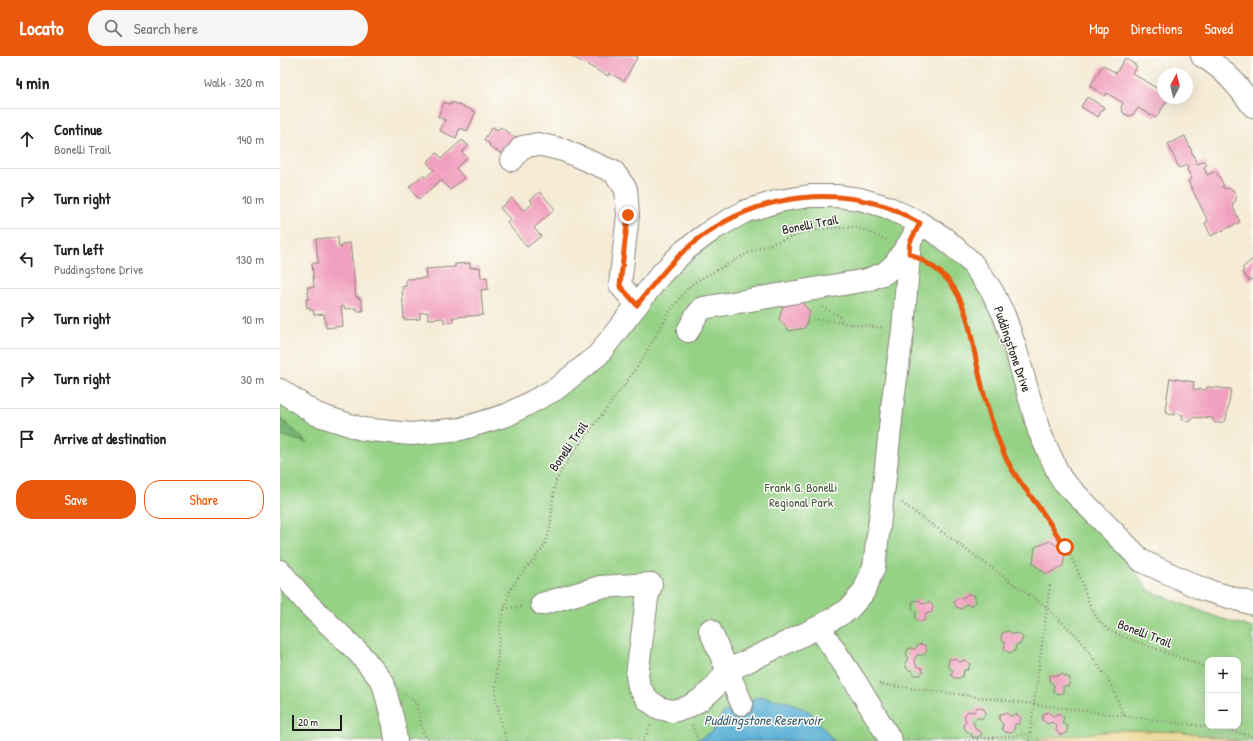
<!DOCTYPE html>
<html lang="en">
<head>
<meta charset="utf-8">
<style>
  body { margin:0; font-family:"Patrick Hand",sans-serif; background:#f6f6f6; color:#222 }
  .controls { position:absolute; right:12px; bottom:12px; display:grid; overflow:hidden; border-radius:8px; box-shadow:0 4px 16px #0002 }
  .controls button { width:36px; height:36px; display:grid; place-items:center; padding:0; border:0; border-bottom:1px solid #e0e0e0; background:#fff; color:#222; font:20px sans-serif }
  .compass { position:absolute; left:877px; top:12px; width:36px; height:36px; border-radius:50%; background:#fff; box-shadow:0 4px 16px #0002; rotate:7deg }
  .scale { position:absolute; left:12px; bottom:10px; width:50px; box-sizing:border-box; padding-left:4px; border:2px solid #1c1c1c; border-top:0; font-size:11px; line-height:14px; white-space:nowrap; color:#1c1c1c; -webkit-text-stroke:3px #fdfcf7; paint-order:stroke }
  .stop { position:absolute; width:12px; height:12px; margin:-9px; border:3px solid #ea580c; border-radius:50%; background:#fff }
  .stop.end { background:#ea580c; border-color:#fff; box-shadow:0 1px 4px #0008 }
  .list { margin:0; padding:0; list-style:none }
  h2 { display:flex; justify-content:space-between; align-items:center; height:52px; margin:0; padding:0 16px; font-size:17px }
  h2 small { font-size:13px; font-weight:400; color:#767676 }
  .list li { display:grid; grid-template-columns:26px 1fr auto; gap:12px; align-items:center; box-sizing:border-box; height:60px; padding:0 16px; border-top:1px solid #e0e0e0 }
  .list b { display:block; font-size:15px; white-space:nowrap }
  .list p { margin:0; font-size:13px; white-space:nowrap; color:#767676 }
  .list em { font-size:13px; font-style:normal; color:#767676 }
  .actions { display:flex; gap:8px; padding:12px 16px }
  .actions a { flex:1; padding:9px 0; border:1px solid #ea580c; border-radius:16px; text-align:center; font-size:14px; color:#ea580c }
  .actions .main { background:#ea580c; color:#fff }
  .icon { flex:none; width:22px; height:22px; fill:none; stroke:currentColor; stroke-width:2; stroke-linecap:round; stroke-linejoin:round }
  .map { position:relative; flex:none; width:973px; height:685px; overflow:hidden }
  header { display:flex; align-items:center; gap:24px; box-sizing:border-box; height:56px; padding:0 20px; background:#ea580c; color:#fff }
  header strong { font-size:19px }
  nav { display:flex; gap:22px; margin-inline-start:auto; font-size:14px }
  .search { width:280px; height:36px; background:#f6f6f6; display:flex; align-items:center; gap:10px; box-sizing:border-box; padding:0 14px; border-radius:22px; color:#767676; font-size:15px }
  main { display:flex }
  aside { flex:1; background:#fff }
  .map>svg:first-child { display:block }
  .green { fill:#96d286; stroke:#597751; fill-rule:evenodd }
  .forest { fill:#78b473; stroke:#4a6848 }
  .sand { fill:#eeda9e; stroke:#857b5d }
  .water { fill:#5bb0d7; stroke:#3c667a }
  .building { fill:#f19fbe }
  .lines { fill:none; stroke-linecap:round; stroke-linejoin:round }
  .minor-casing { stroke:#888479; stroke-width:24 }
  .path { stroke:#888479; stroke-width:2.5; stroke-dasharray:1 3; stroke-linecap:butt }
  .minor { stroke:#fff; stroke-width:22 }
  .route { stroke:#ea580c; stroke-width:5 }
  .labels { text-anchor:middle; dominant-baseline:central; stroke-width:3; stroke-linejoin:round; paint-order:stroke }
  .street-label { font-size:13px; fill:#1c1c1c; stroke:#fdfcf7 }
  .park-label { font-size:13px; fill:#475c41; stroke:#fdfcf7 }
  .water-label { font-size:14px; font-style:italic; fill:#385f70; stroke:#fdfcf7 }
</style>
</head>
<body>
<header>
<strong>Locato</strong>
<div class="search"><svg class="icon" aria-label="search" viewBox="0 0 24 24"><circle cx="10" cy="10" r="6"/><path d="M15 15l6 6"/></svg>Search here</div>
<nav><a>Map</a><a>Directions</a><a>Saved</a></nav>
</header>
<main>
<aside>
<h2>4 min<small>Walk · 320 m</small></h2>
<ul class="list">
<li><svg class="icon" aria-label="ahead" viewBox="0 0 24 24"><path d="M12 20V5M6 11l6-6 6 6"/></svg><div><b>Continue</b><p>Bonelli Trail</p></div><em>140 m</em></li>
<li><svg class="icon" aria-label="right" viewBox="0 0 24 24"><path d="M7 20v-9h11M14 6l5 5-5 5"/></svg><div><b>Turn right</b></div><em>10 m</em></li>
<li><svg class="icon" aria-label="left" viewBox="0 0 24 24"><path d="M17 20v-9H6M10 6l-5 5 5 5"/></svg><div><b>Turn left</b><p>Puddingstone Drive</p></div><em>130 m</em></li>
<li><svg class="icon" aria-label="right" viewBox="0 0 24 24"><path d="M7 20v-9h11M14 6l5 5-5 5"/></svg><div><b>Turn right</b></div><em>10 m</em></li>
<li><svg class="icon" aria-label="right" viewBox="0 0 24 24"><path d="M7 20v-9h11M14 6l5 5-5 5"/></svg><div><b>Turn right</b></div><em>30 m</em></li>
<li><svg class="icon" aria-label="arrive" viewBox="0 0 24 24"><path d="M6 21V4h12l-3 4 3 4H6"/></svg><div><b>Arrive at destination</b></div></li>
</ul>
<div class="actions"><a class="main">Save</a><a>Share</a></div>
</aside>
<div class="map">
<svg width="973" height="685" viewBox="0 0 973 685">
  <rect width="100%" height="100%" fill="#fdfcf7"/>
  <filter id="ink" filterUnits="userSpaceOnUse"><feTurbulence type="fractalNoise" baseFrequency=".025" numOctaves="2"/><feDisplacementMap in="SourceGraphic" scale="8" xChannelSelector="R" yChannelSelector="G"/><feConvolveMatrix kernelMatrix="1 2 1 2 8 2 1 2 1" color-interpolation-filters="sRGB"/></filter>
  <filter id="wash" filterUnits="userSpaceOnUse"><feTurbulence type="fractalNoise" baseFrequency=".012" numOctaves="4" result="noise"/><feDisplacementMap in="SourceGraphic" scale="16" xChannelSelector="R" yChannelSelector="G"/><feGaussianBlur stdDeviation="0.9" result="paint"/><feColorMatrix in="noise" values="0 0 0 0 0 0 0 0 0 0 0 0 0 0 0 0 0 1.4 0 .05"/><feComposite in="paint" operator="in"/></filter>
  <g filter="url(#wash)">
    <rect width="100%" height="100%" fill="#f5ebd6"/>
    <path class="green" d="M580 143 692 207 781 423 870 535 939 562 973 572V685H0V334L36 358 131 378 276 333 381 218 466 155ZM928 604H958V670H928Z"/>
    <path class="forest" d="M0 362 28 387 0 379Z"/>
    <path class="sand" d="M844 674 898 676 962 685H757V683Z"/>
    <path class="water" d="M479 640 509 646 529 655 554 685H415L432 676 443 657Z"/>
    <g id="blocks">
      <path class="building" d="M291 0H358L344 25 329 17 328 20Z
        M845 2 857 10 852 17 878 33 883 25V42H889L876 62 858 52 854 58 849 60 843 57 841 51 843 47 827 37 825 40 810 30 823 9 836 17Z
        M807 41 824 51 818 61 801 51Z
        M164 46 171 49 172 46 196 56 187 75 180 72 176 82 160 75 165 64 158 61Z
        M212 71 218 74 220 71 236 81 224 99 209 90 210 88 204 84Z
        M905 80 917 108 925 105 927 109 924 111 927 119 936 115 944 130H942L944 133 948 132 953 134 956 138V144L952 149 960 166 931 180 925 167 928 165 908 125 912 123 907 113 908 112 907 109 899 112 888 88Z
        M182 84 189 90 182 96 187 102 176 112 184 122 170 134 161 124 139 143 129 131 143 119 145 122 154 114 147 106 157 97 162 102Z
        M260 136 275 153 254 172 261 180 247 191 227 167 231 164 220 152 232 142 244 155 253 147 250 144Z
        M58 181 59 192 62 191V188L70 187 76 241H79V243H81L83 255H77L76 252 65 253 64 250 61 251 63 270 46 272 44 258 34 259 33 254H30V251L27 252 26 243H29L27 231H34L32 207H38L36 183Z
        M973 203V225L971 223 969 225 962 216 964 214 962 212Z
        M190 207V212L200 211 201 222 207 221 208 233 201 234 203 259 173 261V266L164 267V262L148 263V256L140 257V263L124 264 122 231 126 230V223L146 222 145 213 175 211V208Z
        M520 244 530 256 525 272 509 275 499 263 504 247Z
        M890 322 914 326 913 333 926 334 927 331 951 333 946 364 941 367H935L932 362 921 361V362L914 361 910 366 905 365 902 362 903 359 898 358V357L895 356 894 359 887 358V354H885Z
        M770 485 785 495 783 510 767 518 753 508 755 491Z
        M687 538 694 539 696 546 692 550 686 548 682 553 676 551 674 546 678 541 684 542Z
        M639 544 643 548 649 546 653 550 652 556 646 558 645 564 640 566 635 562 636 556 632 552 633 545Z
        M728 575 733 578 738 577 743 581 741 587 736 589 735 595 729 597 724 593 725 587 721 583 722 577Z
        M639 588 645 589 647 595 644 599H637L634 603 637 611H641L643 616 640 619H634L632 615 627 613 625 607 628 602 626 597 629 592 635 593Z
        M669 603H676L680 606 685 604 690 608 688 614H684L683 620 679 622H674L671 619 673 615 668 610Z
        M781 618 790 622 789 630H783V637L777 638 773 635 774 629 769 625 770 619 777 620Z
        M697 651 703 652 706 657 703 662H696L693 666 696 674H699L702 678 698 682 692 681 691 677 686 675 683 669 686 665 684 660 688 655 694 656Z
        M768 656 773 660 779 657 784 661 782 667 788 671 786 677 781 679 776 675 777 670 772 666 768 668 762 664 763 658Z
        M726 657 731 660 736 658 741 662 739 668H735L734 674 730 677 725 676 722 673 723 668 719 664 720 658Z"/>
    </g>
  </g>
  <g filter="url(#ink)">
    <use href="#blocks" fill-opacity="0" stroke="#888479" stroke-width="1"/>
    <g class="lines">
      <defs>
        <path id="minor" d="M922 0C945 13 957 29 973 50
          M232 104 242 91 258 88 283 94 334 116 346 133 348 159 340 229 357 249
          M408 275 416 260 423 252 587 224 605 217 615 208 630 186
          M0 334 36 358 82 373 131 378 181 373 227 359 276 333 318 299 381 218 405 194 435 172 466 155 499 145 530 140H556L580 143 607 151 640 167 664 182 692 207 712 235 724 259 735 291 759 375 781 423 862 505 922 533 973 548
          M0 515 27 547 79 597 103 626 114 669 116 685
          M262 548 320 531 371 528 367 543 357 619 359 631 368 644 379 652 392 655 406 652 420 644 433 633 447 615 539 571 568 554 583 537 594 511 604 430 613 344 623 274 630 186 640 167
          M539 571 575 625 611 685
          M430 574 462 648"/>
      </defs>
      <use href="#minor" class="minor-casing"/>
      <path class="path" d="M647 207C689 234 688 272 698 316 704 337 710 359 717 380 726 408 740 424 757 448 770 467 783 486 794 507 805 528 807 558 828 573 832 576 838 578 842 580L928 612
        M542 251 561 261V266
        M533 263 604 272
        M622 447 766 551 799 582 829 625 845 661
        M224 553 243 550
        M958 621 973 625
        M599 628 937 672 973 680
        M125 638 136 647 143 676 149 685
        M412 669 418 685
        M227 685 221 667 216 643V620L220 572 224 553 230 534 240 519 254 504 265 488 270 474 274 434 276 425 282 414 295 394 346 327 364 300 389 257 402 239 413 227 474 194 520 178 542 173 572 171 582 173 608 185
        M363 685 371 669
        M685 685 749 678
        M749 685 770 528"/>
      <use href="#minor" class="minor"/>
    </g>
  </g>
  <g class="lines" filter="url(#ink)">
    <path class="route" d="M348 159 340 230 357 249C372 230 386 211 405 194 460 145 535 128 605 150 617 154 629 162 640 167L630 186 629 197C646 206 664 216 674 232 689 256 692 286 698 313 704 342 713 373 725 400 732 417 744 431 755 446 766 460 775 476 785 491"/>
  </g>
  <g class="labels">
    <g class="street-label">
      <text transform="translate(530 168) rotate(-11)">Bonelli Trail</text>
      <text transform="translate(733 293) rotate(71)">Puddingstone Drive</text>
      <text transform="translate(288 390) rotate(-55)">Bonelli Trail</text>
      <text transform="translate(865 577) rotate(21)">Bonelli Trail</text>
    </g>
    <g class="park-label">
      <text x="521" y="431">Frank G. Bonelli<tspan x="521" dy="15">Regional Park</tspan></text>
    </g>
    <g class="water-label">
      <text x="483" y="663">Puddingstone Reservoir</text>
    </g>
  </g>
</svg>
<div class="controls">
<button>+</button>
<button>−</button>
</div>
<svg class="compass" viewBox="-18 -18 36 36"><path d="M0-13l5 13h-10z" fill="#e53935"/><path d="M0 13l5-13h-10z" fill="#767676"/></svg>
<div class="scale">20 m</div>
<div class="stop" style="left:785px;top:491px"></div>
<div class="stop end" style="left:348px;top:159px"></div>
</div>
</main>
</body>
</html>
